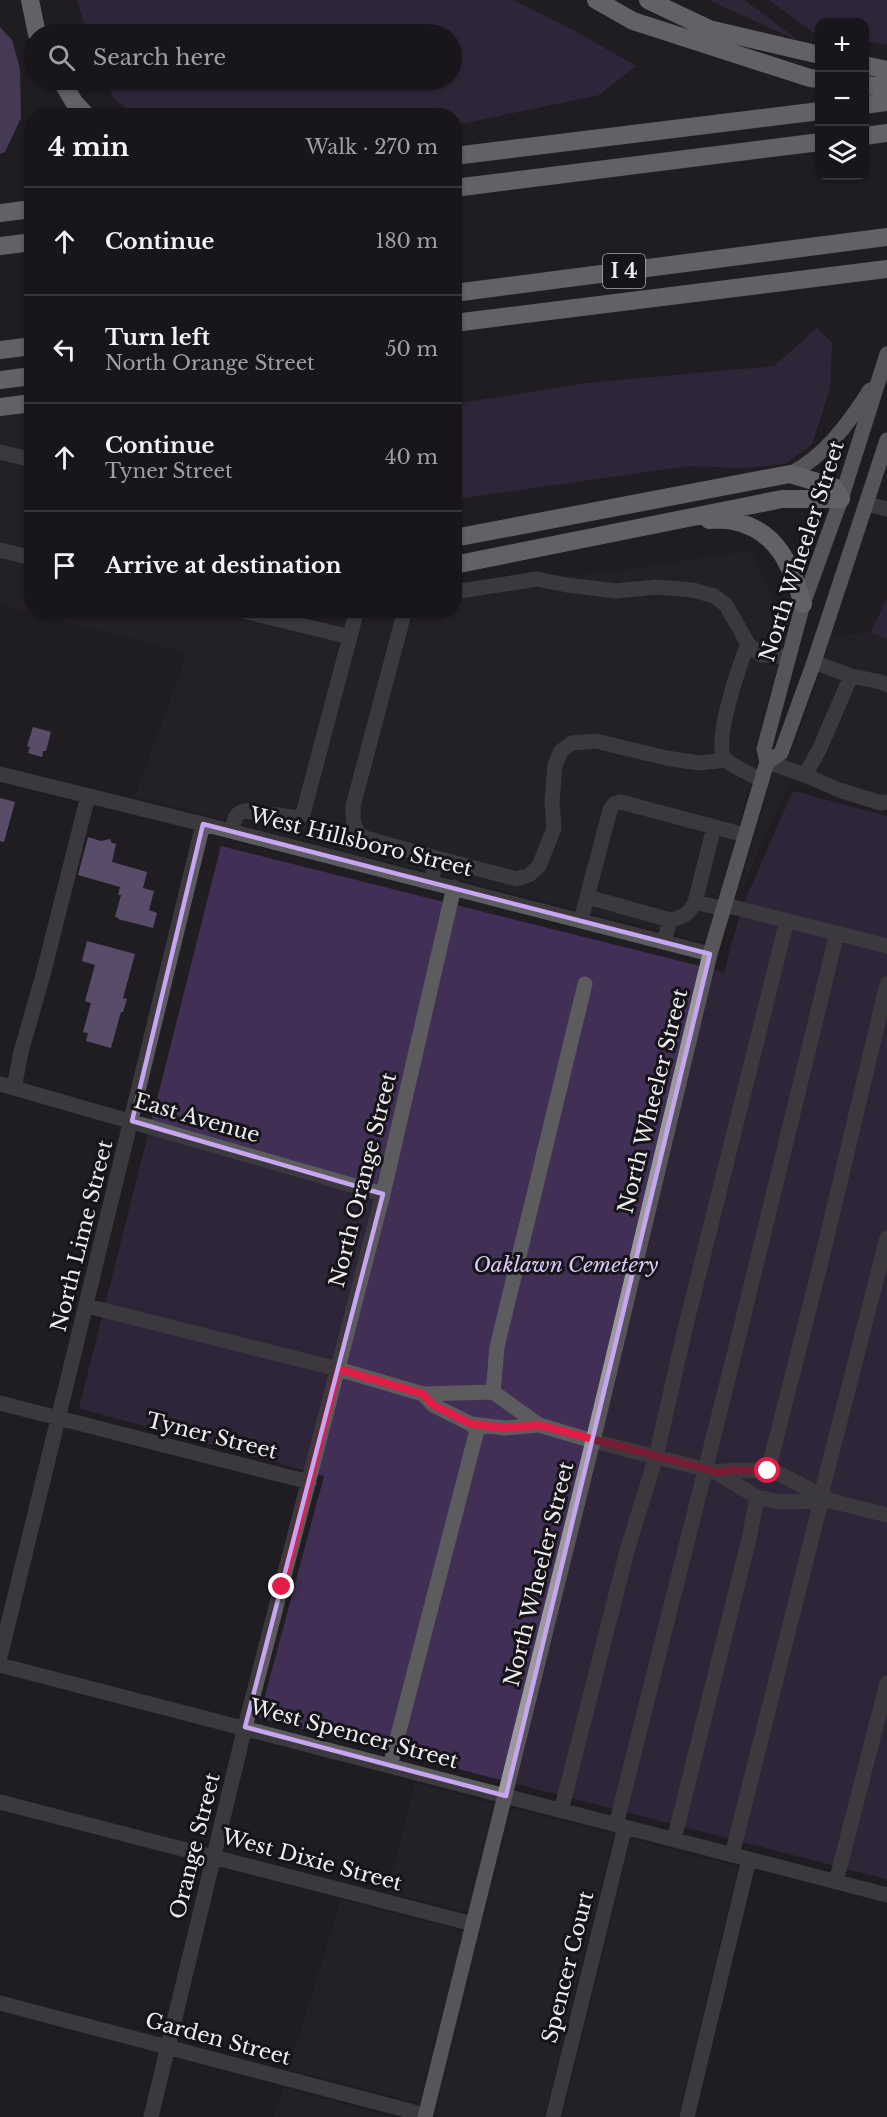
<!DOCTYPE html>
<html lang="en">
<head>
<meta charset="utf-8">
<style>
  body { margin:0; font-family:"Libre Baskerville",serif; background:#252327; color:#f1f3f6 }
  .controls { position:absolute; right:18px; top:18px; display:grid; overflow:hidden; border-radius:12px; box-shadow:0 2px 4px #0004 }
  .controls button { width:54px; height:54px; display:grid; place-items:center; padding:0; border:0; border-bottom:2px solid #363539; background:#18161a; color:#f1f3f6; font:30px sans-serif }
  .stop { position:absolute; width:18px; height:18px; margin:-14px; border:4px solid #e11d48; border-radius:50%; background:#fff }
  .stop.end { background:#e11d48; border-color:#fff; box-shadow:0 2px 6px #0008 }
  .list { margin:0; padding:0; list-style:none }
  h2 { display:flex; justify-content:space-between; align-items:center; height:78px; margin:0; padding:0 24px; font-size:26px }
  h2 small { font-size:20px; font-weight:400; color:#9f9fa2 }
  .list li { display:grid; grid-template-columns:39px 1fr auto; gap:18px; align-items:center; box-sizing:border-box; height:108px; padding:0 24px; border-top:2px solid #363539 }
  .list b { display:block; font-size:22px; white-space:nowrap }
  .list p { margin:0; font-size:20px; white-space:nowrap; color:#9f9fa2 }
  .list em { font-size:20px; font-style:normal; color:#9f9fa2 }
  .icon { flex:none; width:33px; height:33px; fill:none; stroke:currentColor; stroke-width:2; stroke-linecap:round; stroke-linejoin:round }
  .map { position:relative; flex:none; width:887px; height:2117px; overflow:hidden }
  .search { position:absolute; background:#18161a; box-shadow:0 2px 4px #0004; left:24px; top:24px; width:438px; height:66px; display:flex; align-items:center; gap:15px; box-sizing:border-box; padding:0 21px; border-radius:33px; color:#9f9fa2; font-size:22px }
  .panel { position:absolute; background:#18161a; box-shadow:0 2px 4px #0004; left:24px; top:108px; width:438px; height:510px; border-radius:24px }
  .map>svg:first-child { display:block }
  .built { fill:#28242e }
  .green { fill:#412f55 }
  .water { fill:#735b91 }
  .building { fill:#9e86be }
  .lines { fill:none; stroke-linecap:round; stroke-linejoin:round }
  .minor { stroke:#5c5b5e; stroke-width:15 }
  .major { stroke:#9b999e; stroke-width:15 }
  .highway { stroke:#b3b1b8; stroke-width:18 }
  .route { stroke:#e11d48; stroke-width:8 }
  .marked { fill:none; stroke:#c6a6f0; stroke-width:4.5; stroke-linejoin:round }
  .labels { text-anchor:middle; dominant-baseline:central; stroke-width:6; stroke-linejoin:round; paint-order:stroke }
  .shield { fill:#161419; stroke:#acabaf; stroke-width:1.5 }
  .shield-label { font-size:20px; font-weight:bold; fill:#edecef }
  .street-label { font-size:21px; fill:#edecef; stroke:#161419 }
  .park-label { font-size:21px; font-style:italic; fill:#dbc7f7; stroke:#161419 }
</style>
</head>
<body>
<div class="map">
<svg width="887" height="2117" viewBox="0 0 887 2117">
  <rect width="100%" height="100%" fill="#201e22"/>
  <path class="built" d="M31 413 32 610H454L455 587 604 573 751 551 787 631 755 746V758L757 763 705 942 135 797 187 653 0 605V417Z
    M870 633 887 639V807L796 783H790L787 788 735 903 718 962 735 904 774 769 790 756 823 666 831 635Z
    M415 1783 494 1804 467 1912 387 1892Z
    M512 1808 614 1834 544 2117H434Z
    M631 1839 738 1867 678 2117H562Z
    M341 1900 462 1931 419 2103 289 2069Z
    M283 2088 368 2111 393 2117H274Z"/>
  <path class="green" d="M77 0H513L571 29 636 66 599 95 455 125 454 116 136 115 114 99 106 80H452V34H87Z
    M709 0H744L798 40 792 38Z
    M769 0H887V45L865 41 864 22H820L819 34H816Z
    M817 328 832 343 830 388 812 444 785 464 741 468 688 466 455 499V404L587 383 774 366Z
    M887 599V639L870 633Z
    M793 791 887 816V1879L259 1718 324 1476 79 1408 221 846 724 972 742 907Z"/>
  <path class="water" d="M0 27 12 40 20 69 21 118 5 152 0 154Z"/>
  <path class="building" d="M33 727 51 732 46 751H43L42 757 28 753 30 747 27 746Z
    M0 798 15 802 4 842 0 841Z
    M88 837 101 841 110 839 112 843 116 844 112 862 147 872 143 888 154 891 149 910 157 913 153 928 118 919 119 918 115 917 121 895H118L120 887 78 875Z
    M87 941 135 954 123 998 127 999 123 1012H121L111 1048 86 1041 88 1033 83 1032 91 1003 85 1001 95 965 82 961Z"/>
  <g class="lines">
    <path class="minor" d="M0 452 32 460
      M867 504 887 509
      M0 550 32 558
      M454 592 537 579 567 585 616 591 656 587 693 590 714 596 726 605 748 644 761 655 789 657
      M239 610 350 637
      M405 610 353 806C353 820 352 829 365 838L437 858 431 881
      M748 644C740 664 712 743 725 759 731 766 753 775 762 780
      M814 662 851 676 881 682 887 685
      M767 762 805 775 820 748 851 676
      M0 774 203 824 710 954
      M805 775 839 790 881 803 887 802
      M232 831C234 822 234 813 245 811L299 818 303 814 357 610
      M437 858 517 879 529 875 539 866 554 828 552 801 555 765 561 751 572 743 596 741 666 758 699 763 726 760
      M588 897 670 920 664 942
      M695 902 714 827
      M725 905 887 946
      M581 920 610 810 614 804 621 802 745 835
      M670 920C684 917 689 914 695 902L724 909
      M0 1084 383 1194
      M14 1088 21 1052 43 975 88 796
      M87 1306 338 1369 423 1394 493 1392 539 1425 593 1441 716 1472 734 1470 768 1471 782 1475 831 1501 887 1515
      M493 1392 497 1347 585 984
      M423 1394 433 1405 471 1424 505 1428 539 1425
      M0 1403 309 1482
      M768 1471 822 1258 887 984
      M716 1472 757 1497 781 1502 829 1501
      M821 1495 887 1238
      M0 1657 203 824
      M0 1665 887 1895
      M390 1766 477 1430 471 1424
      M0 1802 473 1924
      M561 1811 628 1547 656 1457 685 1329 787 920
      M616 1825 737 1343 837 933
      M674 1840 749 1539 757 1497
      M732 1855 821 1501
      M836 1882 887 1683
      M0 2003 425 2115
      M151 2117 245 1727 383 1194 454 887
      M553 2117 625 1827
      M687 2117 749 1859"/>
    <path class="major" d="M790 474C825 456 849 423 870 390
      M767 762 781 753 814 662 887 440
      M425 2117 593 1441 710 954 767 762 764 749 803 604 841 499 887 354"/>
    <path class="highway" d="M30 0 37 34
      M596 0 633 21 810 78 820 79
      M648 0 709 29 820 55
      M864 65 887 70
      M61 80 74 102 87 116
      M864 85 887 87
      M864 105 887 102
      M864 136 887 133
      M454 156 820 111
      M454 188 820 142
      M0 213 32 209
      M0 246 32 242
      M454 293 887 237
      M454 323 887 269
      M0 350 32 346
      M0 380 32 376
      M0 407 32 403
      M709 520C717 520 726 519 733 521 778 530 791 566 803 604
      M454 538 790 474 834 487 841 499
      M454 565 782 499H841"/>
  </g>
  <g class="lines">
    <path class="route" d="M282 1587 338 1369 423 1394 433 1405 471 1424 505 1428 539 1425 717 1472 734 1470 768 1471"/>
  </g>
  <path d="M0 0H887V2117H0ZM203 824 710 954 506 1796 245 1727 383 1194 132 1121Z" fill="#201e22" fill-opacity=".55" fill-rule="evenodd"/>
  <path class="marked" d="M203 824 710 954 506 1796 245 1727 383 1194 132 1121Z"/>
  <g class="labels">
    <rect class="shield" x="603" y="254" width="42" height="34" rx="4.5"/>
    <g class="shield-label">
      <text x="624" y="271">I 4</text>
    </g>
    <g class="street-label">
      <text transform="translate(802 551) rotate(-72)">North Wheeler Street</text>
      <text transform="translate(361 842) rotate(14)">West Hillsboro Street</text>
      <text transform="translate(653 1101) rotate(-76)">North Wheeler Street</text>
      <text transform="translate(197 1118) rotate(16)">East Avenue</text>
      <text transform="translate(363 1180) rotate(-76)">North Orange Street</text>
      <text transform="translate(82 1236) rotate(-76)">North Lime Street</text>
      <text transform="translate(212 1436) rotate(14)">Tyner Street</text>
      <text transform="translate(539 1574) rotate(-76)">North Wheeler Street</text>
      <text transform="translate(354 1734) rotate(15)">West Spencer Street</text>
      <text transform="translate(195 1846) rotate(-76)">Orange Street</text>
      <text transform="translate(312 1860) rotate(15)">West Dixie Street</text>
      <text transform="translate(568 1967) rotate(-76)">Spencer Court</text>
      <text transform="translate(218 2039) rotate(15)">Garden Street</text>
    </g>
    <g class="park-label">
      <text x="566" y="1265">Oaklawn Cemetery</text>
    </g>
  </g>
</svg>
<div class="controls">
<button>+</button>
<button>−</button>
<button><svg class="icon" aria-label="layers" viewBox="0 0 24 24"><path d="M12 4l9 5-9 5-9-5zM3 14l9 5 9-5"/></svg></button>
</div>
<div class="stop" style="left:768px;top:1471px"></div>
<div class="stop end" style="left:282px;top:1587px"></div>
<div class="search"><svg class="icon" aria-label="search" viewBox="0 0 24 24"><circle cx="10" cy="10" r="6"/><path d="M15 15l6 6"/></svg>Search here</div>
<section class="panel">
<h2>4 min<small>Walk · 270 m</small></h2>
<ul class="list">
<li><svg class="icon" aria-label="ahead" viewBox="0 0 24 24"><path d="M12 20V5M6 11l6-6 6 6"/></svg><div><b>Continue</b></div><em>180 m</em></li>
<li><svg class="icon" aria-label="left" viewBox="0 0 24 24"><path d="M17 20v-9H6M10 6l-5 5 5 5"/></svg><div><b>Turn left</b><p>North Orange Street</p></div><em>50 m</em></li>
<li><svg class="icon" aria-label="ahead" viewBox="0 0 24 24"><path d="M12 20V5M6 11l6-6 6 6"/></svg><div><b>Continue</b><p>Tyner Street</p></div><em>40 m</em></li>
<li><svg class="icon" aria-label="arrive" viewBox="0 0 24 24"><path d="M6 21V4h12l-3 4 3 4H6"/></svg><div><b>Arrive at destination</b></div></li>
</ul>
</section>
</div>
</body>
</html>
